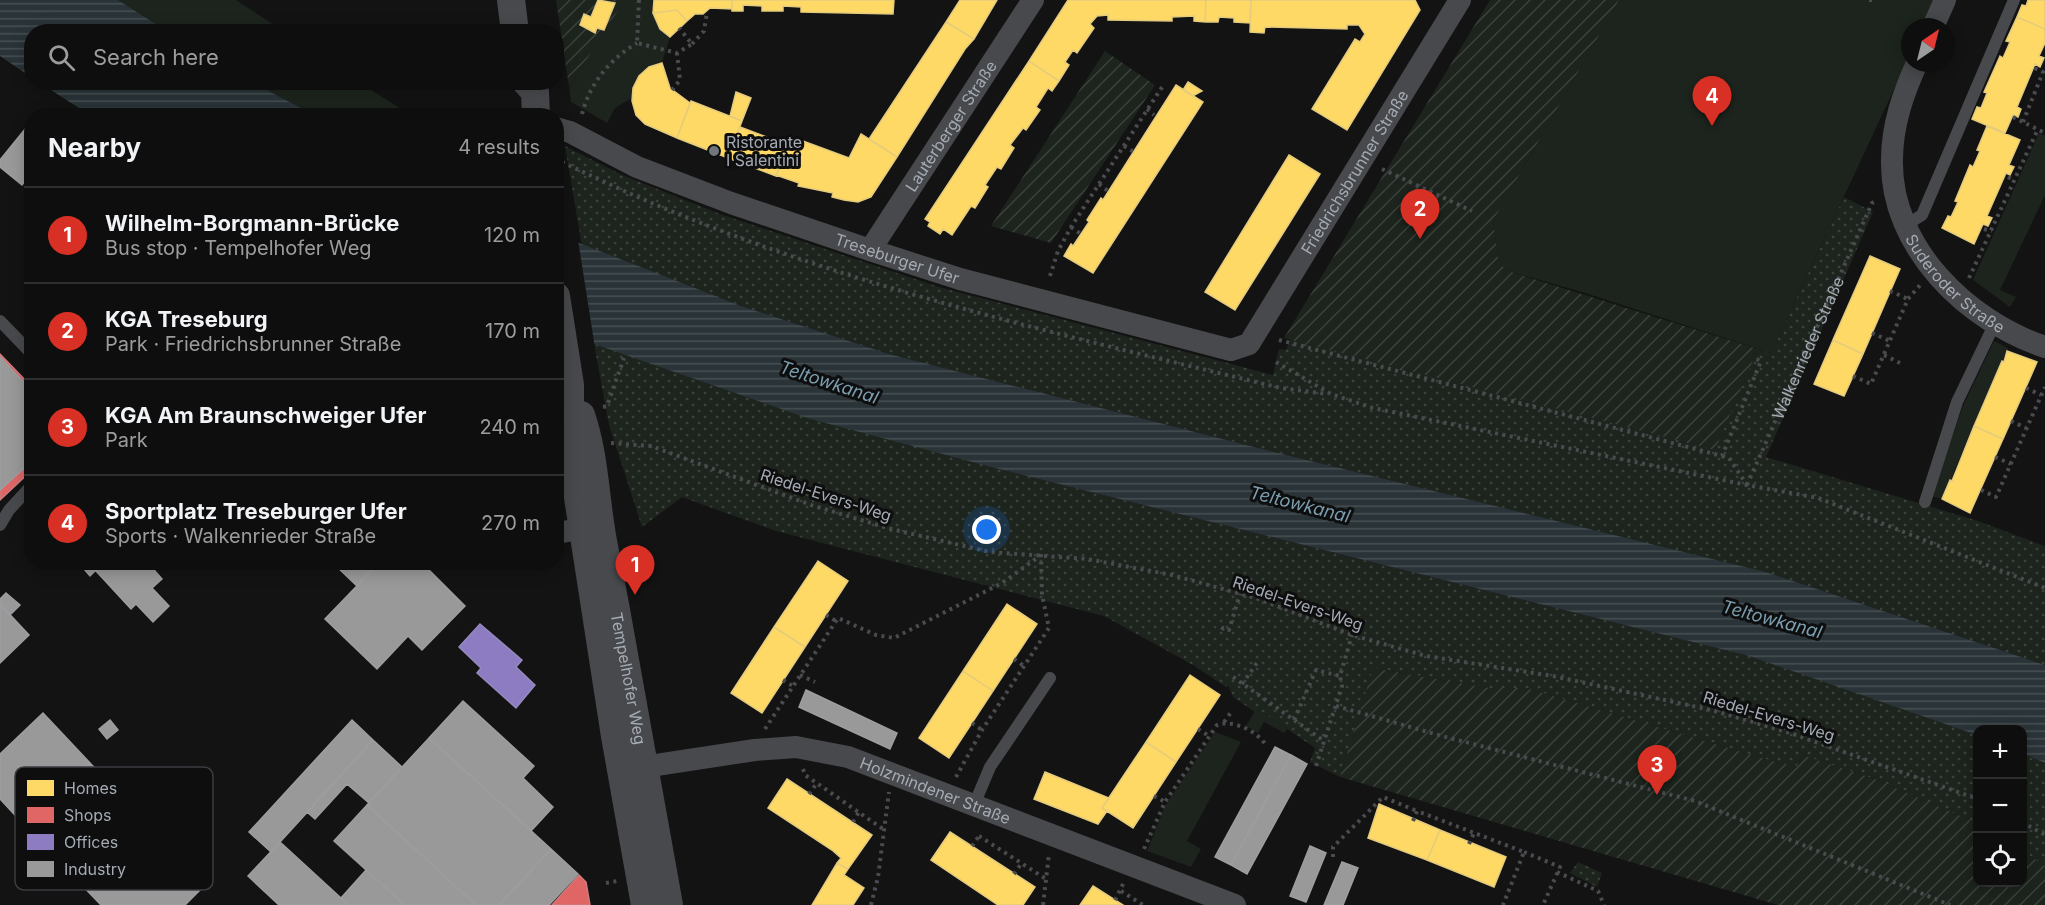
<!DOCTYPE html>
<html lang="en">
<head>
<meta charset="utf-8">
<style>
  body { margin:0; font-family:Inter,sans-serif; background:#1c1c1c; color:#f1f3f6 }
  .controls { position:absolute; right:18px; bottom:18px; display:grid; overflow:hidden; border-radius:12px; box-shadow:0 3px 15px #0003 }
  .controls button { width:54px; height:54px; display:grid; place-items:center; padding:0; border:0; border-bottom:2px solid #2e2e2e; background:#0e0e0e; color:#f1f3f6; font:30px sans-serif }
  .compass { position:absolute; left:1901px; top:18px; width:54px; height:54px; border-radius:50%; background:#0e0e0e; box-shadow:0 3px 15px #0003; rotate:35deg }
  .you { position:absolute; left:987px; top:530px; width:21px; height:21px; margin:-15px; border:4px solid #fff; border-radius:50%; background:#1a73e8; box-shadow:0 0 0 9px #1a73e833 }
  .badge { display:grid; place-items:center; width:39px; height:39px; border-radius:50%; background:#d93025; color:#fff; font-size:20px; font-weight:700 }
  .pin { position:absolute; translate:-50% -50px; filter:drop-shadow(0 2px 3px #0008) }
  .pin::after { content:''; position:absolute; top:32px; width:21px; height:18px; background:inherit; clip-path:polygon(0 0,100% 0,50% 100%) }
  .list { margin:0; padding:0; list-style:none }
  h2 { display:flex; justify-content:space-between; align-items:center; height:78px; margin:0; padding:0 24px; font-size:26px }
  h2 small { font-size:20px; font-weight:400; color:#9b9c9e }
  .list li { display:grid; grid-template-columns:39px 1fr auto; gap:18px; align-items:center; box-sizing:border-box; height:96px; padding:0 24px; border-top:2px solid #2e2e2e }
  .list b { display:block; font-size:22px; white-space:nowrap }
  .list p { margin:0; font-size:20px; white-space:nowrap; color:#9b9c9e }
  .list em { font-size:20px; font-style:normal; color:#9b9c9e }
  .icon { flex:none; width:33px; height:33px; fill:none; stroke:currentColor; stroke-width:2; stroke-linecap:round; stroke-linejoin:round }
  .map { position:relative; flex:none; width:2045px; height:905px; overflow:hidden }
  .search { position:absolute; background:#0e0e0e; box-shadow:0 3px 15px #0003; left:24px; top:24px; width:540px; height:66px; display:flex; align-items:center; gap:15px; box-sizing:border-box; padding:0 21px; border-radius:24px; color:#9b9c9e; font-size:22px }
  .panel { position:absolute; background:#0e0e0e; box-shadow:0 3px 15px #0003; left:24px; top:108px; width:540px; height:462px; border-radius:24px }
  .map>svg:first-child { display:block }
  .grass { fill:#1d241d }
  .park { fill:url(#park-dots) }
  .garden { fill:url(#garden-furrows) }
  .water { fill:url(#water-rules) }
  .pier { fill:#131313 }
  .homes { fill:#ffd966; stroke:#e4cb7d; stroke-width:1.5 }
  .shops { fill:#e06666; stroke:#ce7b7d; stroke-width:1.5 }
  .offices { fill:#8e7cc3; stroke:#958abe; stroke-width:1.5 }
  .industry { fill:#999; stroke:#9c9ea1; stroke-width:1.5 }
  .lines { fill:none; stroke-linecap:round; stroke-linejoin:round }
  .path { stroke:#494b4e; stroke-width:4; stroke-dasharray:3 4.5; stroke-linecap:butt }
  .service { stroke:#48494c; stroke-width:12 }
  .minor { stroke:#48494c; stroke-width:22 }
  .tertiary { stroke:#48494c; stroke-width:28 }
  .poi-dot { fill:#71767c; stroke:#0e0e0f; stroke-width:2 }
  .labels { text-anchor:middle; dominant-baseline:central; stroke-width:6; stroke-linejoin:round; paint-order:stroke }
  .street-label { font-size:16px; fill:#a4abb4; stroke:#0e0e0f }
  .poi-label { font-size:16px; fill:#a4abb4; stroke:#0e0e0f; text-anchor:start }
  .water-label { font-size:18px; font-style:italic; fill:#7b9eaf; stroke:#0e0e0f }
  .key { fill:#0e0e0f; stroke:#3b3d41; stroke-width:1.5 }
  .key-label { font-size:16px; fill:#a4abb4 }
</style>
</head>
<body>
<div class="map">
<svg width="2045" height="905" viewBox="0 0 2045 905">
  <defs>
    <pattern id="park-dots" width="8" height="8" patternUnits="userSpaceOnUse" patternTransform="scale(1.5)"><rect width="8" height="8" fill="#1d241d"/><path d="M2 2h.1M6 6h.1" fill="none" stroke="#3b413b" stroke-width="1.8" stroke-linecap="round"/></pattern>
    <pattern id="garden-furrows" width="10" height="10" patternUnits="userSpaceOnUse" patternTransform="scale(1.5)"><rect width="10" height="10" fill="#1d241d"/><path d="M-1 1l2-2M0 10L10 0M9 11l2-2" fill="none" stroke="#3b413b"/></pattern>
    <pattern id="water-rules" width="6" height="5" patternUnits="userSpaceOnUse" patternTransform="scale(1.5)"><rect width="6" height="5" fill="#2a3438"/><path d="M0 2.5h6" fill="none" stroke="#464f52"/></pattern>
  </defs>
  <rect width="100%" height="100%" fill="#131313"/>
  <path class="grass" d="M118 0H236L283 31H167Z
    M625 0H654C652 16 657 28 670 37L662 63C644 67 632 79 632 98L615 108 607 123 571 102 569 87Z
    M1619 0H1936L1923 27H1910V55L1771 353 1582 292 1505 270 1498 258 1493 221Z
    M253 83H360L411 115H315Z
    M2039 133 2045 136V195L2000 290 2016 297 2010 307 1973 280Z
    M1994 341 2008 348V354L1954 471 1952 481H1950L1942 499 1931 496 1963 406Z
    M1257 708 1287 729 1284 733 1264 722 1258 733 1246 726Z
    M1215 732 1241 742 1187 841 1201 849 1191 867 1147 851 1165 806Z"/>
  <path class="park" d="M565 146 622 175 720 214 939 287 1273 375 1279 349 1286 350 1291 339 1715 449 1758 349 1771 353 1844 197 1873 212 1766 457 1978 521 2045 546V665L1766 572 1250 446 889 354 741 306 582 246Z
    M594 344 999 469 1749 656 1957 726 1977 735V823L1875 779 1802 755 1796 768 1526 688H1489L1374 668 1340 777 1310 762 1315 748 1258 709 1255 712 1233 697 1228 685 1226 687 1193 665 1104 616 776 531 682 497 642 527 609 425Z
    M2022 754 2045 763V866L2023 851Z
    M1578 862 1602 873 1597 887 1570 873Z"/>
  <path class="garden" d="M556 0H625L569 87Z
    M1490 0H1619L1493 221 1498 258 1505 270 1758 349 1715 450 1284 338Z
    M1105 51 1155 85 1051 243 991 226Z
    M1373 668 1489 688H1526L1796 768 1802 755 1875 779 1977 823 1978 882H2022L2023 851 2045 866V905H1778L1340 777Z"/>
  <path class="water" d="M0 0H118L167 31 32 32 31 77 0 56Z
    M40 83H253L315 115H90Z
    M556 234 741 306 889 354 1250 446 1766 572 2045 665V763L2023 754 2022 730H1978L1977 735 1749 656 999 469 807 418 594 344Z"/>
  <path class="pier" d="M557 231 578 240 595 348 556 334Z"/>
  <path class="homes" d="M598 0 615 3 604 30 597 28 595 33 580 25 584 14 591 17Z
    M654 0H732V9L710 8 703 14H695L687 21 677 10 653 13Z
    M732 0H894L893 14 801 12V7L783 6V11H762V6L743 5V11H732Z
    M960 0H997L974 39 946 22Z
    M1068 0H1206L1205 22 1194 21V16L1172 17V21L1108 20V15L1097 16 1090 24 1094 28 1077 53 1073 50 1065 62 1069 65 1059 81 1029 61Z
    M1206 0H1251L1250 23 1234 22V18L1219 17 1218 22H1205Z
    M1251 0H1415L1420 10 1347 130 1312 109 1355 39 1360 42 1365 34 1359 25H1347V29L1265 27 1264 33 1250 32Z
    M2028 0H2045V29L2017 17 2022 5 2026 6Z
    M677 10 687 21 670 37 660 29 653 13Z
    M2017 17 2045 29V43L2039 56 2044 58 2040 67 2035 64 2017 107 2021 109 2018 117 2013 115 2005 133 1972 119 1977 107 1981 108 1987 93 1984 92 2000 56 2003 58 2010 42 2006 41Z
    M946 22 974 39 965 49 897 157 869 139Z
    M1029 61 1059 81 1052 91 1048 88 1036 107 1040 110 1026 130 1023 128 1010 145 1014 148 1001 169 997 167 985 185 988 187 975 208 971 206 952 235 943 229 940 234 928 226 930 222 925 219Z
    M662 63 670 88 690 103 677 138 645 124 636 115 632 101 633 88 639 76 649 67Z
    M1188 82 1202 91 1193 96 1183 90Z
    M1176 85 1203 102 1093 273 1064 256 1071 244 1073 246 1089 222 1087 220 1101 198 1103 200Z
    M736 92 751 98 742 121 730 116Z
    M691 101 742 121 728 158 677 138Z
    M1987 126 2020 140 2009 165 2014 167 2010 175 2006 173 1987 216 1992 218 1988 226 1983 224 1974 244 1942 228 1948 216 1951 217 1958 202 1955 201 1970 165 1973 167 1980 151 1977 150Z
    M740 127 788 145 776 176 728 158Z
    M861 134 897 157 871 197 858 202 844 200 832 197 833 193 798 186 799 183 776 175 792 137 849 158Z
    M1289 155 1320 174 1235 310 1205 292Z
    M1870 256 1900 269 1863 354 1833 340Z
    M1833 340 1863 354 1844 396 1814 384Z
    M2007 351 2037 362 2003 439 1974 426 2002 361 2004 362Z
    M1974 426 2003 439 1970 513 1942 499 1950 480 1952 481Z
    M818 561 848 581 805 647 774 627Z
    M1007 604 1037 624 993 691 963 671Z
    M774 627 805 647 762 713 731 693Z
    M963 671 993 691 949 758 919 738Z
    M1190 675 1220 695 1176 762 1146 742Z
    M1146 742 1176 762 1133 828 1102 808Z
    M1045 772 1109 798 1102 808 1107 811 1098 824 1034 799Z
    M787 779 872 835 848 869 837 863 841 858 832 850 768 808Z
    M1379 804 1440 830 1427 860 1368 838Z
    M1440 830 1506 857 1494 887 1427 860Z
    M950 832 1035 887 1023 905H998L931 860Z
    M837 863 848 869 844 875 864 888 853 905H812Z
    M1093 886 1115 900 1123 905H1080Z"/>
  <path class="shops" d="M0 354 32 387V391L0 357Z
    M32 461V470L0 500V490Z
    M579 875 586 882 590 905H552Z"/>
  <path class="offices" d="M480 624 522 660 516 667 535 685 516 708 477 673 481 668 459 647Z"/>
  <path class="industry" d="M30 123 32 172 22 185 0 167V160Z
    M0 357 32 391V461L0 490Z
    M78 562H104L90 576Z
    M104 562H129L135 568 141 562H147L162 579 152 588 169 606 153 622 136 604 131 609 96 571Z
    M336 562H380L357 586 334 564Z
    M380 562H421L465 606 422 650 408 636 377 669 325 619Z
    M6 593 20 605 10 615 0 604V599Z
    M0 604 29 635 0 663Z
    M806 690 897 733 890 749 799 707Z
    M463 701 534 766 523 778 553 807 531 831 429 738Z
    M43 713 90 763 25 826 0 799V754Z
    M110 720 118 730 107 739 99 729Z
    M352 720 373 740 271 852 249 832Z
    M429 738 551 849 499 905H476L367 805Z
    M373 740 402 767 369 803 347 784 315 819 307 812Z
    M1275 747 1291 755 1231 865 1215 857Z
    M1291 755 1307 764 1247 874 1231 865Z
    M90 763 206 884 185 905H101L25 826Z
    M367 805 476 905H405L334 841Z
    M280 842 341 898 348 905H279L248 876Z
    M1310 846 1326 853 1306 902 1290 896Z
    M551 849 578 874 549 905H499Z
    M1342 862 1358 868 1343 905H1324Z
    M366 870 405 905H348L341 898Z"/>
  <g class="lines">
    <g class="path">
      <path d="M639 0 637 43 677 53 692 44 679 28"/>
      <path d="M1869 0H1873"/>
      <path d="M692 44 704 31 707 12"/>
      <path d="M672 90 680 80 677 53"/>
      <path d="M1147 109 1154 115"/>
      <path d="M582 114C590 83 610 59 637 43"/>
      <path d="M2013 117 2045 133"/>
      <path d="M2023 122 2043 72 2034 68"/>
      <path d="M1124 146 1134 152"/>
      <path d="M562 162C604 182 647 202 691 219 881 295 1083 340 1281 388L1327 394"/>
      <path d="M1382 169 1472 211"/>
      <path d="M2008 177 2014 180"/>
      <path d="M1099 184 1108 191"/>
      <path d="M1071 227 1081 234"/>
      <path d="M1984 229 1992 231"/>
      <path d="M1050 276 1058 251 1071 227 1164 84"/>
      <path d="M1969 278 2038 129"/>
      <path d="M1890 291 1908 299"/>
      <path d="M1872 333 1890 341"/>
      <path d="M1279 340 1722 456 1761 361 1754 358"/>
      <path d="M1884 355 1900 363"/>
      <path d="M1276 362 1331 394 1373 408 1747 485 1818 498 2045 588"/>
      <path d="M1853 376 1871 384 1908 299 1921 284"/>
      <path d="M2026 388 2041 395"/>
      <path d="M603 407 607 406 624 358"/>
      <path d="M2011 421 2026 428"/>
      <path d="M611 443 651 446 811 505 891 529 990 552 1087 559 1172 575 1256 598 1352 635 1426 656 1553 676 1711 710 1787 732 1978 799"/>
      <path d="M1722 456 1729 458 1747 485"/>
      <path d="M1995 457 2011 464"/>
      <path id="s1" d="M1747 485 1872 203 1876 201"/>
      <path d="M1981 490 1996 497 2045 387"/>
      <path d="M826 615 836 621"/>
      <path d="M1222 630 1223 628 1229 630 1240 594"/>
      <path d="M1014 659 1024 666"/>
      <path d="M800 675 815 682"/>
      <path d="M1233 677 1324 741"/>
      <path d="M783 680 793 686"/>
      <path d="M1242 684 1259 660"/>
      <path d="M1336 706 1442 736 1695 801 1950 905"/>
      <path d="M1294 720 1316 670 1340 676"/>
      <path d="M1224 722 1232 711"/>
      <path d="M972 723 982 730"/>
      <path d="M765 729 838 618 876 635 894 638 1002 583 1041 555"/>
      <path d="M1198 729 1209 736"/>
      <path d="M1316 766 1342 686 1340 676 1352 635"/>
      <path d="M803 769 805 775 883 829"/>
      <path d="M956 777 982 730 1049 628 1042 595 1041 554"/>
      <path d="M809 794 817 783"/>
      <path d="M1154 796 1165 802"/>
      <path d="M1413 821 1417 811 1524 852 1503 905"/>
      <path d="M853 822 859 812"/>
      <path d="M2022 822 2045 835"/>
      <path d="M979 836 1046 879"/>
      <path d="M1469 844 1474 833"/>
      <path d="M972 846 979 836"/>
      <path d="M1144 849 1165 802 1217 725C1232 719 1257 731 1265 744"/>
      <path d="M1524 852 1560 867 1543 905"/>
      <path d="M1333 857V847L1383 797 1417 811"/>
      <path d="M1557 872 1598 891 1604 905"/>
      <path d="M1014 874 1021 864"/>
      <path d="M606 883 617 881"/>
      <path d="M1121 891 1143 905"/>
      <path d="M1115 900 1124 882"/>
      <path d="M871 905 878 877 889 792"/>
      <path d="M1043 905 1049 854"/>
    </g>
    <path class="service" d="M1906 225 1922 215 2014 0
      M0 321 32 354
      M1925 502 1957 402 1995 323
      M0 525 9 510 32 485
      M974 805 990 767 1050 678"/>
    <g class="minor">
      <path d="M1933 27 1945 0"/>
      <path id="s2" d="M1917 63C1903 94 1892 125 1892 160 1890 247 1967 321 2045 347"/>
      <path id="s3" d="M556 128 570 132 637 167 731 203 870 250 960 279 1231 350 1249 344 1460 0"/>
      <path id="s4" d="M870 250 1033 0"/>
      <path d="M556 533 598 526"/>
      <path id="s5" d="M630 769 755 750 796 747 848 757 1235 905"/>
    </g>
    <g class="tertiary">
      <path d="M511 0 515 32"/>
      <path d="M526 82 535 92 536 116"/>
      <path d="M556 296 570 385V442L573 465 615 736 645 905"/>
      <path id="s6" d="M581 415C595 456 595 498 603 541 626 662 648 783 669 905"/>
    </g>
  </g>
  <circle class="poi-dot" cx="714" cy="151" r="6"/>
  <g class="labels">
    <g class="street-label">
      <text stroke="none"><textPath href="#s4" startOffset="148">Lauterberger Straße</textPath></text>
      <text stroke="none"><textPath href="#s3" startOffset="933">Friedrichsbrunner Straße</textPath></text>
      <text stroke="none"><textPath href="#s3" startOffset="366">Treseburger Ufer</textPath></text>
      <text stroke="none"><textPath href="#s2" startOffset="246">Suderoder Straße</textPath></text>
      <text stroke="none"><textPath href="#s1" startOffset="150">Walkenrieder Straße</textPath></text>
      <text transform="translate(826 495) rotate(18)">Riedel-Evers-Weg</text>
      <text transform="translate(1298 603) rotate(19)">Riedel-Evers-Weg</text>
      <text stroke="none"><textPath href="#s6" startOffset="268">Tempelhofer Weg</textPath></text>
      <text transform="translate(1769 716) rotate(17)">Riedel-Evers-Weg</text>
      <text stroke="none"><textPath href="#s5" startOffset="314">Holzmindener Straße</textPath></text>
    </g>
    <g class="poi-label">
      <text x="726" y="142">Ristorante<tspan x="726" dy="18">I Salentini</tspan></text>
    </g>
    <g class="water-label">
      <text transform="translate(829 382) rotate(18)">Teltowkanal</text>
      <text transform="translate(1300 504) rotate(14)">Teltowkanal</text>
      <text transform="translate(1772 619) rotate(15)">Teltowkanal</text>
    </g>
  </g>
  <rect x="15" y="767" width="198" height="123" rx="9" class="key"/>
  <rect x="27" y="780" width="27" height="16" fill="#ffd966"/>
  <rect x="27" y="807" width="27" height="16" fill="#e06666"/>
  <rect x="27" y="834" width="27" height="16" fill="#8e7cc3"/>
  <rect x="27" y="861" width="27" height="16" fill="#999"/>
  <g class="key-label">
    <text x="64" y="794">Homes</text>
    <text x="64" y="821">Shops</text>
    <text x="64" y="848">Offices</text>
    <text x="64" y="875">Industry</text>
  </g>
</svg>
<div class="controls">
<button>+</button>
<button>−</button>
<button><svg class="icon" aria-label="locate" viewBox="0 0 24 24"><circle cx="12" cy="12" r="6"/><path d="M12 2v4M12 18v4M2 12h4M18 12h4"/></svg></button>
</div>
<svg class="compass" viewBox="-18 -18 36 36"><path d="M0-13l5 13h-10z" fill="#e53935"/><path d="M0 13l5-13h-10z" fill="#9b9c9e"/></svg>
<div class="you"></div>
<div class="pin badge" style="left:635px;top:595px">1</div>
<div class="pin badge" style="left:1420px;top:239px">2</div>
<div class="pin badge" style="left:1657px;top:795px">3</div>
<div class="pin badge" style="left:1712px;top:126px">4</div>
<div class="search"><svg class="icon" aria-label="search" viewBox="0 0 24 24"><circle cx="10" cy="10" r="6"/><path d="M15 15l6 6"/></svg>Search here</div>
<section class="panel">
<h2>Nearby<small>4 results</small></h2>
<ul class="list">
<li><span class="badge">1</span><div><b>Wilhelm-Borgmann-Brücke</b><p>Bus stop · Tempelhofer Weg</p></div><em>120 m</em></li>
<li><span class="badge">2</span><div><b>KGA Treseburg</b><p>Park · Friedrichsbrunner Straße</p></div><em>170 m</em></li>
<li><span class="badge">3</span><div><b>KGA Am Braunschweiger Ufer</b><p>Park</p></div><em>240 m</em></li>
<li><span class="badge">4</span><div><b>Sportplatz Treseburger Ufer</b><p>Sports · Walkenrieder Straße</p></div><em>270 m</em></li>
</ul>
</section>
</div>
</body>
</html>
